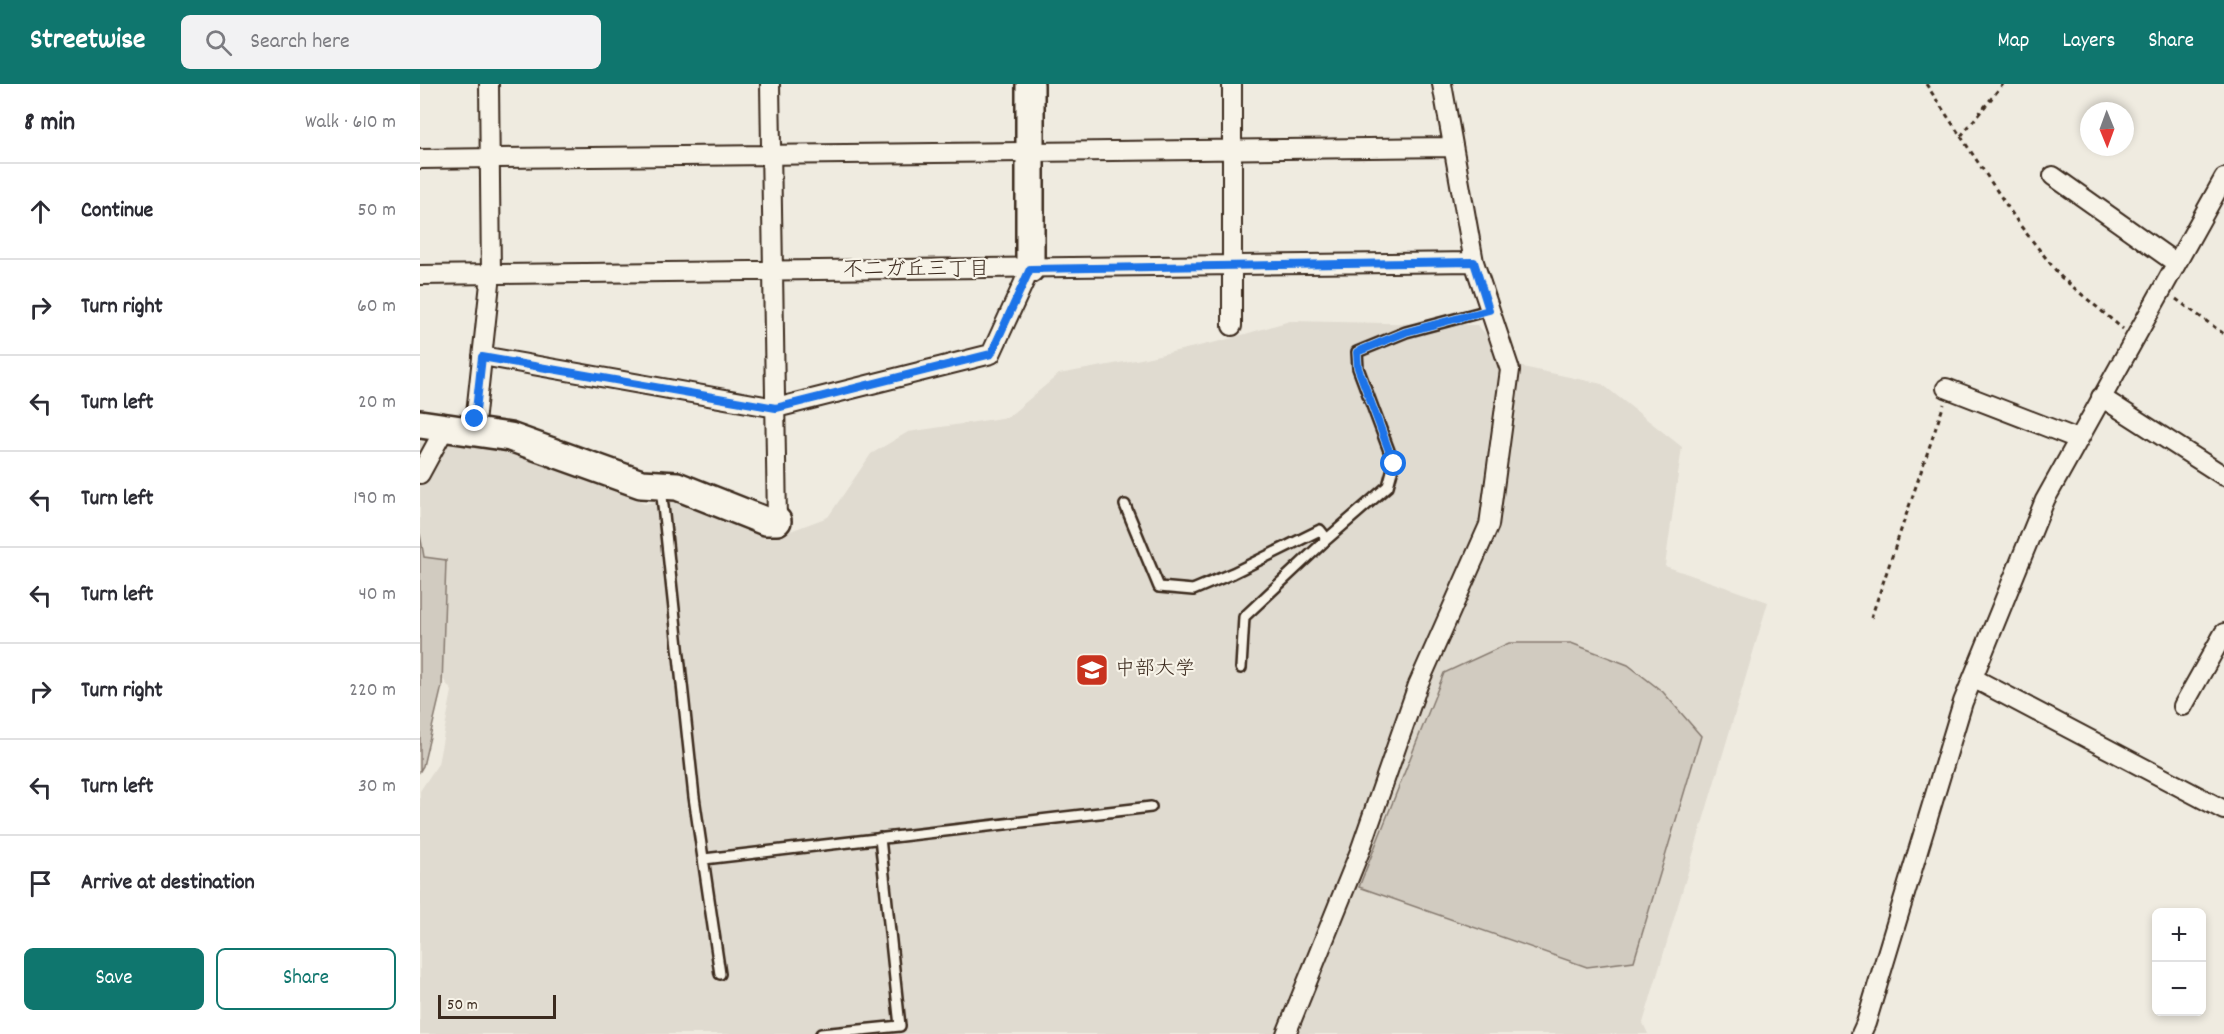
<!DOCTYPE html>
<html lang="en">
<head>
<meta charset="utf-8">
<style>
  body { margin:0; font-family:Dekko,"Klee One",sans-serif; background:#f2f2f3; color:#2b2b33 }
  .controls { position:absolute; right:18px; bottom:18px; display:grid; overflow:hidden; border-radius:9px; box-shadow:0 3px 9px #0003 }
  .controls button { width:54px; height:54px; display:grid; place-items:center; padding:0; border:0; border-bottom:2px solid #e1e1e2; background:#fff; color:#2b2b33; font:30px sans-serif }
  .compass { position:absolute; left:1660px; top:18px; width:54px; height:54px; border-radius:50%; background:#fff; box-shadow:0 3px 9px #0003; rotate:179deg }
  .scale { position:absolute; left:18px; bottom:15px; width:118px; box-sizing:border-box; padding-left:6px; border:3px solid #3b2a1e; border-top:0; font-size:16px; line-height:21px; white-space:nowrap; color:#3b2a1e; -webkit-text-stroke:4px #f7f3e8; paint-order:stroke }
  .stop { position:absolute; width:18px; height:18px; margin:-14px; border:4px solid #1a73e8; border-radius:50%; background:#fff }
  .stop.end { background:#1a73e8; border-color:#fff; box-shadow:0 2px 6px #0008 }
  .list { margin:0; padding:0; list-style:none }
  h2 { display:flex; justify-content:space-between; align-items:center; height:78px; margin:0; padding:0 24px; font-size:26px }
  h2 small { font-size:20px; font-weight:400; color:#7c7c81 }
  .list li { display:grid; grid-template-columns:39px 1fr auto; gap:18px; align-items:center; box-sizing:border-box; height:96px; padding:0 24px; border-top:2px solid #e1e1e2 }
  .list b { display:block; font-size:22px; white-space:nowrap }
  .list em { font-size:20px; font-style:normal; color:#7c7c81 }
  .actions { display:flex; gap:12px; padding:18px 24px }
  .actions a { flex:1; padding:14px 0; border:2px solid #0f766e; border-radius:9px; text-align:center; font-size:21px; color:#0f766e }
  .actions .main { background:#0f766e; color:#fff }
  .icon { flex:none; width:33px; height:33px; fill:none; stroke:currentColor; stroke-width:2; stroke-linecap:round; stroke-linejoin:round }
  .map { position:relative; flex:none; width:1804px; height:950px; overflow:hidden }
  header { display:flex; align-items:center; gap:36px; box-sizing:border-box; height:84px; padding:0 30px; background:#0f766e; color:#fff }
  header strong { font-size:28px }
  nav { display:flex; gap:33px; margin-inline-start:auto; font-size:21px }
  .search { width:420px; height:54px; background:#f2f2f3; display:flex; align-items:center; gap:15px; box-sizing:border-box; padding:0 21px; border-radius:9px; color:#7c7c81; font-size:22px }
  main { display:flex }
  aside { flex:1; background:#fff }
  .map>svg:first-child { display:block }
  .built { fill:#e0dbd0 }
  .green { fill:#d1cbc0; stroke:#867a6f; stroke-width:1.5 }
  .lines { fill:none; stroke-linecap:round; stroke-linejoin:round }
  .lane-casing { stroke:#3b2a1e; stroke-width:14 }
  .street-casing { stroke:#3b2a1e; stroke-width:22 }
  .secondary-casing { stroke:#3b2a1e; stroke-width:32 }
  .path { stroke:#3b2a1e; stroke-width:3; stroke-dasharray:4.5 4.5; stroke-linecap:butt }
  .lane { stroke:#f7f3e8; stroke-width:9 }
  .street { stroke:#f7f3e8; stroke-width:18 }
  .secondary { stroke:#f7f3e8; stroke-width:27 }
  .route { stroke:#1a73e8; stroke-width:8 }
  .labels { text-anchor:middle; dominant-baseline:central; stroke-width:4.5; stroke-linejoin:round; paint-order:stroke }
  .poi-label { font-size:20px; fill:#3b2a1e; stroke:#f7f3e8; text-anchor:start }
  .neighbourhood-label { font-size:21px; fill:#3b2a1e; stroke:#f7f3e8 }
</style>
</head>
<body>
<header>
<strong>Streetwise</strong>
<div class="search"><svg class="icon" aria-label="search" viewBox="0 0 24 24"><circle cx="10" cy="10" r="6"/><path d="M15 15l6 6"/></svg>Search here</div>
<nav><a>Map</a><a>Layers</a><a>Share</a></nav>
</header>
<main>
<aside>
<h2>8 min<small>Walk · 610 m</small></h2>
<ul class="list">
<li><svg class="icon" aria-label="ahead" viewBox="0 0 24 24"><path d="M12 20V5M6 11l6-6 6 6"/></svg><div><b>Continue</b></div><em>50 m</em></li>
<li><svg class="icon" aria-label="right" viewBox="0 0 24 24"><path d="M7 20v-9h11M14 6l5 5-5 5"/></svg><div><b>Turn right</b></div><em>60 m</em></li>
<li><svg class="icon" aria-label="left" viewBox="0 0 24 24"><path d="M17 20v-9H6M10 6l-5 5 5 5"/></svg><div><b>Turn left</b></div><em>20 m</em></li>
<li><svg class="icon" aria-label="left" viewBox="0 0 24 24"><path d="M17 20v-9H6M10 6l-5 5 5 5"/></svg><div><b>Turn left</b></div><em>190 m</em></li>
<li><svg class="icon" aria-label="left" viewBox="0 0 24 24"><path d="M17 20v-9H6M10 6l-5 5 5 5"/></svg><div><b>Turn left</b></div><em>40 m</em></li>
<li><svg class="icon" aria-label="right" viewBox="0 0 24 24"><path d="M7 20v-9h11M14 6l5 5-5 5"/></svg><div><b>Turn right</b></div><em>220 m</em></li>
<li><svg class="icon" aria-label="left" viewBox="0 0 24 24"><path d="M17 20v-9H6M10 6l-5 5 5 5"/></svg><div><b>Turn left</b></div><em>30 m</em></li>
<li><svg class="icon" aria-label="arrive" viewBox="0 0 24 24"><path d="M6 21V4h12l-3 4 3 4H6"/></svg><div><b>Arrive at destination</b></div></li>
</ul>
<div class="actions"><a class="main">Save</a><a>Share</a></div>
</aside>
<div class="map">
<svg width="1804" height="950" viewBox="0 0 1804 950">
  <rect width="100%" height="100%" fill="#efebe0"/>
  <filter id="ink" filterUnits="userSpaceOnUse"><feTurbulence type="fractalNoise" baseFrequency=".0167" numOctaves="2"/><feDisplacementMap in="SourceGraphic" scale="12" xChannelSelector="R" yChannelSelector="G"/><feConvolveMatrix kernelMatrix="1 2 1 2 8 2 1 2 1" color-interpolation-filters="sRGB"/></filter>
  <g filter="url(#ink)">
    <path class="built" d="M870 237 1057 241 1098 282 1182 300 1262 363 1245 482 1348 518 1223 939 1228 950H0V707L18 680 32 607 0 565V358L89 365 212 408 224 420 271 411 343 445 365 449 408 433 451 370 488 348 588 333 639 290 721 275 801 257Z"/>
    <path class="green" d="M0 450 4 473 26 476 22 602 3 682 0 687Z
      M1089 559H1151L1208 581 1243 608 1281 652 1214 877 1167 883 939 803 1024 589Z"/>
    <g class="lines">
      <defs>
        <path id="lane" d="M241 403 274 713 300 890
          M705 421 739 503 773 506 813 489 900 446 907 455
          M821 584 824 533 907 455 968 402 974 380 938 284 937 268 986 248 1069 226
          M284 775 731 723
          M401 950 480 942 460 754"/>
        <path id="street" d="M350 0 357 437
          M812 0V242
          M0 75 1032 63
          M1633 92 1756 179
          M0 191 1054 178
          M62 272 356 324 571 270 610 185
          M1526 304 1658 355
          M1681 313 1804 392
          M54 348 71 190 69 0
          M0 390 25 344
          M1553 594 1804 726
          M1763 622 1804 549
          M866 950 940 767 998 601 1069 441 1090 286 1054 178 1022 0
          M1441 950 1446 939 1543 618 1625 416 1804 94"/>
        <path id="secondary" d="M610 0V185
          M0 340 90 353 221 400 257 402 345 437H357"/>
      </defs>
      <use href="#lane" class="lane-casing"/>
      <use href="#street" class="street-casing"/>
      <use href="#secondary" class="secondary-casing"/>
      <path class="path" d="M1506 0 1599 140 1641 193 1703 245
        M1541 52 1583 0
        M1756 215 1804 250
        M1451 534 1524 320"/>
      <use href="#lane" class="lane"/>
      <use href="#street" class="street"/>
      <use href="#secondary" class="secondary"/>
    </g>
  </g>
  <g class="lines" filter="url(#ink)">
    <path class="route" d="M55 335 62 273 356 324 571 270 610 185 1054 178 1069 226 986 248 937 268 938 284 974 380"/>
  </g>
  <defs>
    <symbol id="university-square" viewBox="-11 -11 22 22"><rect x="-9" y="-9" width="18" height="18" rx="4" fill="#c8321e" stroke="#f7f3e8"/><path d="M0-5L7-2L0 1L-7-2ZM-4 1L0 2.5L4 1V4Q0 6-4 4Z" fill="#fff"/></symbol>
  </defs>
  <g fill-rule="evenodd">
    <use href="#university-square" x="653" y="567" width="38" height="38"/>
  </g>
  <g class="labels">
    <g class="poi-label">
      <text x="695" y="586">中部大学</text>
    </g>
    <g class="neighbourhood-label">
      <text x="496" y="187">不二ガ丘三丁目</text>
    </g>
  </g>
</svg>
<div class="controls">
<button>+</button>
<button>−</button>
</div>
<svg class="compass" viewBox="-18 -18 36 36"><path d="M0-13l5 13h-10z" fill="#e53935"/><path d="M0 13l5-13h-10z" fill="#7c7c81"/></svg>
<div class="scale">50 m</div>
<div class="stop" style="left:974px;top:380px"></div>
<div class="stop end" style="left:55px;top:335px"></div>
</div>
</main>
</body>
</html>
